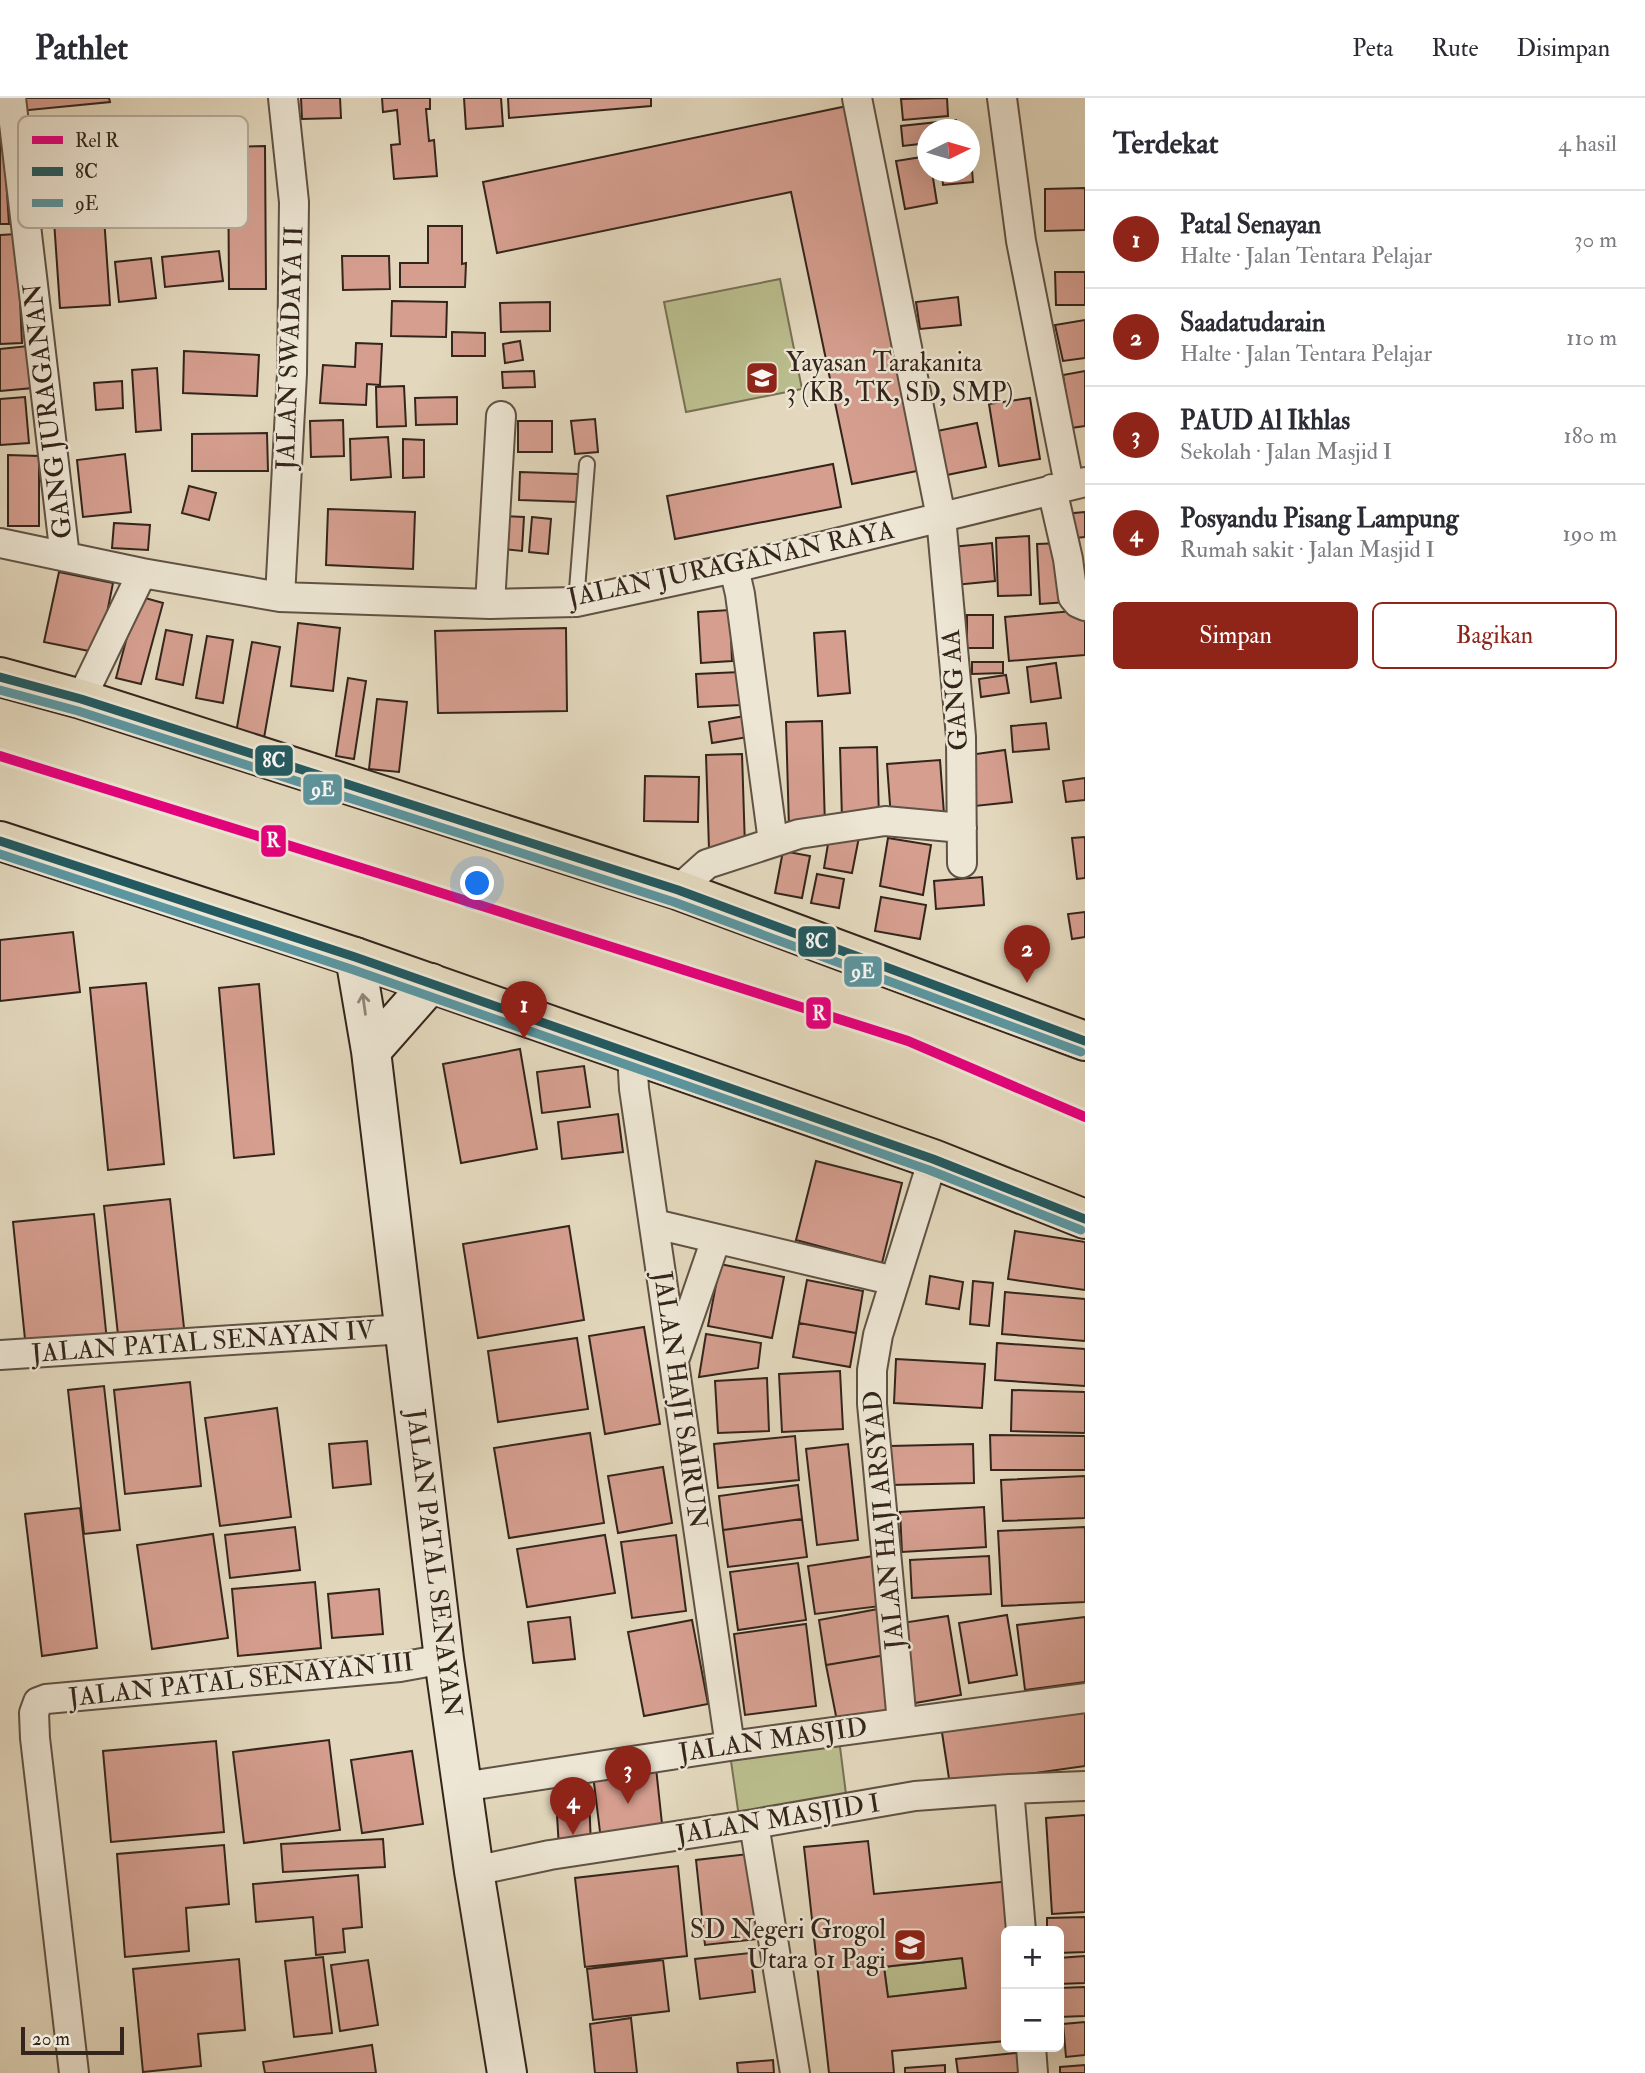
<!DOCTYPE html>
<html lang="id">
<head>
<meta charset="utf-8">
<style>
  body { margin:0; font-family:"IM FELL Double Pica",serif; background:#f2f2f3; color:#2b2b33 }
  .controls { position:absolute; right:21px; bottom:21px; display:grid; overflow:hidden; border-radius:10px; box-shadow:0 7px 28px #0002 }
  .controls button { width:63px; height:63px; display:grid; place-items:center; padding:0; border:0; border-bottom:2px solid #e1e1e2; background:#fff; color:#2b2b33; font:35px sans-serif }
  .compass { position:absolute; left:917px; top:21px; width:63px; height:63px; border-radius:50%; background:#fff; box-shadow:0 7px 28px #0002; rotate:85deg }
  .scale { position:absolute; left:21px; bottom:18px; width:103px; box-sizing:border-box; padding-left:7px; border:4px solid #34251c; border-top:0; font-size:19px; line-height:24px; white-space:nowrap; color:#34251c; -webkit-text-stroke:5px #ede6d4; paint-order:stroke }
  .you { position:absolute; left:478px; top:786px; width:24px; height:24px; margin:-18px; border:5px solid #fff; border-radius:50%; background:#1a73e8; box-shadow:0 0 0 10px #1a73e833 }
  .badge { display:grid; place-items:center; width:46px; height:46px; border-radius:50%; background:#8f2418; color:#fff; font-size:23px; font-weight:700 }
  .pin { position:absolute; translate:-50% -58px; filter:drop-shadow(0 2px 4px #0008) }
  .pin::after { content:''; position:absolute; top:37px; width:24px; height:21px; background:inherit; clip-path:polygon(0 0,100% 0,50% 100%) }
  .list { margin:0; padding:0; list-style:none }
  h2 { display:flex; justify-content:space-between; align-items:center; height:91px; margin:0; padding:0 28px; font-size:30px }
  h2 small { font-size:23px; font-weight:400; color:#7c7c81 }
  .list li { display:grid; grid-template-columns:46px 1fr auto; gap:21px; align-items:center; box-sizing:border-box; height:98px; padding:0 28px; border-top:2px solid #e1e1e2 }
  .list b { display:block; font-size:26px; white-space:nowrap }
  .list p { margin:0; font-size:23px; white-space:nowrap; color:#7c7c81 }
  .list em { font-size:23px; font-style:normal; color:#7c7c81 }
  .actions { display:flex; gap:14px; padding:21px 28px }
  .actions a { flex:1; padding:16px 0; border:2px solid #8f2418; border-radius:10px; text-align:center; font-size:24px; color:#8f2418 }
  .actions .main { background:#8f2418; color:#fff }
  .map { position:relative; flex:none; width:1085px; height:1975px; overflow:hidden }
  header { display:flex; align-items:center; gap:42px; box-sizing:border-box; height:98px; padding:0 35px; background:#fff; border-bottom:2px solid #e1e1e2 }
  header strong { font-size:33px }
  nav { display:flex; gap:38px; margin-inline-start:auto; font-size:24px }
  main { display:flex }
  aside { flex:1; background:#fff }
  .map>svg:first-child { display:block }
  .green { fill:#babd8d; stroke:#777154; stroke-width:2 }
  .building { fill:#d59e8f; stroke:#34251c; stroke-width:2; fill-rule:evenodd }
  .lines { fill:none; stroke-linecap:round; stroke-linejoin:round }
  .lane-casing { stroke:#605244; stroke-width:18 }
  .street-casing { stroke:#605244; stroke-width:32 }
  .secondary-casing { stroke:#34251c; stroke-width:42 }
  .highway-casing { stroke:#34251c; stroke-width:42 }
  .lane { stroke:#ede6d4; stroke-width:14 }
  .street { stroke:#ede6d4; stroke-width:28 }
  .secondary { stroke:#ede6d4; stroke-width:38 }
  .highway { stroke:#e3d8bd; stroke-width:38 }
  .bus-1-casing { stroke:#ede6d4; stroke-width:14 }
  .bus-2-casing { stroke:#ede6d4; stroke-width:14 }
  .bus-1 { stroke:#235a61; stroke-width:9 }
  .bus-2 { stroke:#5c96a0; stroke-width:9 }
  .rail-1-casing { stroke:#ede6d4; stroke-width:16 }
  .rail-1 { stroke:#e5007d; stroke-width:10 }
  .oneway { stroke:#908678 }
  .labels { text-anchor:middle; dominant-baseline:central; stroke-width:5; stroke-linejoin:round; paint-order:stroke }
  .street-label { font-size:26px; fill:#34251c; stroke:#ede6d4 }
  .poi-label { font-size:26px; fill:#34251c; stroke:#ede6d4; text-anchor:start }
  .key { fill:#ede6d4; stroke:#b6ac9d; stroke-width:2 }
  .key-label { font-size:19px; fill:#34251c }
  .line-badge { stroke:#ede6d4; stroke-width:2.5 }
  .badge-label { font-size:19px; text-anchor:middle; font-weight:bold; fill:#fff }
</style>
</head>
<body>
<header>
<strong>Pathlet</strong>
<nav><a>Peta</a><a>Rute</a><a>Disimpan</a></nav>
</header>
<main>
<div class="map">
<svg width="1085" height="1975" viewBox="0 0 1085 1975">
  <rect width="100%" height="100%" fill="#e3d8bd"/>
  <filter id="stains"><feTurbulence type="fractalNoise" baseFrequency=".00286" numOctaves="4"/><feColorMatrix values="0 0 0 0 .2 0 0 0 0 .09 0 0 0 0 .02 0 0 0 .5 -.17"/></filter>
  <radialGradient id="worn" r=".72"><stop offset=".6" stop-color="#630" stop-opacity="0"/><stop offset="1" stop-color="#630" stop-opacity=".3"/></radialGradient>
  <path class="green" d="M780 181 802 291 686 314 664 204Z
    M839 1641 847 1704 739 1719 730 1656Z
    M962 1860 966 1890 888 1899 884 1869Z"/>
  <path class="building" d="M17 0H109L110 4 19 13Z
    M301 0H340L341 20 302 21Z
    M382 0H430V11H426L429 43 434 42 437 78 394 81 391 47 400 46 397 12 383 14Z
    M464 0H501L503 28 466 31Z
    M508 0H651V8L509 20Z
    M947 0 948 18 903 22 901 1Z
    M847 8 922 372 852 386 791 94 497 155 483 84Z
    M956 22 957 32H928V45L903 48 901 28Z
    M0 33H3L9 126H0Z
    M970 46 973 84 943 87 942 74H970Z
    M265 48 266 191H229L228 49Z
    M928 58V74H932L937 105 905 111 896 63Z
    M1085 90V132L1045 133V91Z
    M103 104 110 207 60 210 53 108Z
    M428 128H462V166L466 165 465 189H400V165H428Z
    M17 136 22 245 0 246V137Z
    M219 153 223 183 165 189 162 159Z
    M342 158H389L390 191 343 192Z
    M151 160 156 200 119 204 115 164Z
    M1055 174H1085V207H1056Z
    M958 199 961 227 920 231 916 204Z
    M392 203 447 204 446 239 391 238Z
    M550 204V233L501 234 500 205Z
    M1085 222V260L1063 263 1055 227Z
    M452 234 485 235V258H452Z
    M520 243 523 262 505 265 503 246Z
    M356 245 382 246 380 287 367 286 366 307 320 305 323 267 355 269Z
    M28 248 33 290 0 293V251Z
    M184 253 259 257 257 298 183 295Z
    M157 270 161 332 136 334 132 272Z
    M534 273 535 289 503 290 502 274Z
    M1085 273V328L1071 330 1063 277Z
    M122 283 123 310 96 312 94 285Z
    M404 288 406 328 377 329 376 289Z
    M25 299 29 345 0 347V301Z
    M457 299V326L416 327 415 300Z
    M1030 300 1040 361 999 368 989 306Z
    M595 321 598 354 575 356 571 323Z
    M343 322 344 358 311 359 310 323Z
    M518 323H552V354H518Z
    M977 325 986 369 942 378 932 334Z
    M267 335 268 373H192V336Z
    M388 339 391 379 351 382 350 341Z
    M403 341 424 342V379L403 380Z
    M125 356 131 414 83 419 77 362Z
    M8 357 39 358V428H8Z
    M833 366 841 409 675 441 667 398Z
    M520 374 578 376 577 404 519 402Z
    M189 388 216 395 209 422 182 415Z
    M328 411 415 414 413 471 326 467Z
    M1085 414V439L1065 441 1063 416Z
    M505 418 524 419 522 453 503 451Z
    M532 419 551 421 548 456 529 454Z
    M114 425 150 427 148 452 112 450Z
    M1029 438 1031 497 998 498 996 440Z
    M992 445 995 483 955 487 952 449Z
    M1064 445 1067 504 1040 506 1037 446Z
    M59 474 113 485 99 555 44 544Z
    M138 498 163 505 141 586 116 580Z
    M730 512 732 563 701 565 698 514Z
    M1085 512V557L1009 563 1005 519Z
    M967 517H993V550H967Z
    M298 525 340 530 333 593 291 588Z
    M566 530 567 613 438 615 435 533Z
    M166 532 192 537 183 587 156 581Z
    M845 533 850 595 818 598 814 535Z
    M207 538 233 542 223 605 196 600Z
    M252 544 280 549 264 640 236 635Z
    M972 564H1003V575L972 576Z
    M1056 565 1061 600 1031 604 1027 569Z
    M740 574 741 607 698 609 696 576Z
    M1006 577 1009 595 981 599 979 581Z
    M348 580 366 583 354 661 336 658Z
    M377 601 407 604 399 674 369 671Z
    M745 618 748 639 712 645 709 624Z
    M822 623 825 729 789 730 786 624Z
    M1046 625 1049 651 1013 654 1011 628Z
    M877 649 879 720 842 721 840 650Z
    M1005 652 1012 704 975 708 969 657Z
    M742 656 745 749 709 751 706 657Z
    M940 662 944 716 891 720 887 666Z
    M645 678 699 679 698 724 644 723Z
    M1085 680V702L1066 704 1063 683Z
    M830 734 859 739 852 775 824 770Z
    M1085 739V780L1077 781 1072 740Z
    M888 740 931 747 923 797 880 788Z
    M783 753 810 758 802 800 775 795Z
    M817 776 844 781 839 810 811 805Z
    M982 779 984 807 936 811 934 783Z
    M881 799 926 807 920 841 875 833Z
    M1085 814V839L1072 841 1068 816Z
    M73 834 80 894 0 903V842Z
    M146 885 164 1066 108 1072 90 890Z
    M259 886 274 1056 234 1060 219 890Z
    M520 951 537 1051 461 1065 443 966Z
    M584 968 590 1009 542 1015 537 974Z
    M618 1016 623 1054 562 1061 558 1024Z
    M816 1063 902 1085 882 1165 796 1142Z
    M170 1101 185 1239 119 1246 104 1108Z
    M94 1116 107 1243 26 1251 13 1124Z
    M569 1128 584 1222 478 1240 463 1146Z
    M1015 1133 1085 1144V1192L1008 1181Z
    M720 1166 784 1179 772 1240 708 1228Z
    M930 1178 963 1184 959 1211 926 1206Z
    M807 1182 863 1193 856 1235 799 1225Z
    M973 1183 993 1185 989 1228 970 1226Z
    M1005 1194 1085 1201V1243L1002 1236Z
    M799 1225 856 1235 850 1269 793 1259Z
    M644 1229 660 1326 605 1336 589 1238Z
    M706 1236 761 1245 758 1270 699 1279Z
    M577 1240 588 1311 498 1324 488 1253Z
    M997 1245 1085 1251V1288L995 1282Z
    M896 1261 985 1266 982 1310 894 1305Z
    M840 1273 843 1331 782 1334 779 1276Z
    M767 1280 769 1333 718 1335 715 1283Z
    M190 1284 201 1388 125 1396 114 1292Z
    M104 1288 120 1432 84 1436 68 1292Z
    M1012 1292 1085 1294V1335L1011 1333Z
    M277 1310 291 1419 220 1428 205 1320Z
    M590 1335 604 1425 509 1440 494 1350Z
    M990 1337 1085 1338V1372H991Z
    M795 1338 799 1382 718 1390 714 1346Z
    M367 1343 371 1386 333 1390 329 1346Z
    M848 1346 858 1442 817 1447 806 1351Z
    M973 1346 974 1385 891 1387 890 1348Z
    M663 1369 672 1425 618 1435 608 1378Z
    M1085 1378V1420L1003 1423 1001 1382Z
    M798 1387 802 1421 723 1432 719 1398Z
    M984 1409 986 1449 902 1454 900 1414Z
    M80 1410 97 1550 42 1558 25 1416Z
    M802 1421 807 1459 728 1469 723 1432Z
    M295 1429 300 1472 230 1480 225 1437Z
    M1085 1429V1504L1002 1508 998 1433Z
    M213 1436 228 1540 152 1551 137 1447Z
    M605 1437 615 1495 527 1509 517 1451Z
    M676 1437 686 1513 632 1520 621 1444Z
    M874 1458 881 1508 815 1516 808 1468Z
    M989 1458 991 1496 912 1500 910 1462Z
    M798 1465 806 1522 738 1532 730 1474Z
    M315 1484 321 1550 238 1558 232 1491Z
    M379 1491 383 1536 332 1540 328 1496Z
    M878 1511 886 1557 826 1567 819 1522Z
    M1007 1517 1017 1577 969 1585 959 1525Z
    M948 1518 961 1597 915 1605 902 1525Z
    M570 1519 575 1561 533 1565 528 1524Z
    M1085 1519V1584L1025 1592 1017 1527Z
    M692 1522 708 1606 644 1618 628 1534Z
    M806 1526 816 1608 745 1617 734 1536Z
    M886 1557 895 1613 837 1623 826 1567Z
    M1085 1607V1668L950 1687 941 1628Z
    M329 1642 340 1732 244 1745 233 1654Z
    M216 1643 224 1734 111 1744 103 1653Z
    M412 1653 423 1726 362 1735 351 1662Z
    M656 1670 663 1735 601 1742 593 1677Z
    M589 1697 591 1749 559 1751 556 1699Z
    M1085 1717V1814L1052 1816 1046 1720Z
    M383 1741 385 1769 283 1774 281 1746Z
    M868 1743 874 1796 1011 1783 1015 1833H1006V1943L892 1953 894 1975H829L804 1749ZM962 1860 966 1890 888 1899 884 1869Z
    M224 1747 229 1806 186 1810 189 1853 125 1859 117 1756Z
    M757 1755 766 1840 705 1847 696 1762Z
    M678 1768 687 1858 585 1869 575 1780Z
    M358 1777 362 1829 343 1831 345 1854 316 1857 313 1819 256 1824 253 1786Z
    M1085 1819V1854L1059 1855V1833H1047V1820Z
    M750 1855 755 1894 700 1901 695 1861Z
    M1085 1858V1885L1059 1886V1860Z
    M323 1859 332 1935 294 1939 285 1863Z
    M239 1861 245 1932 198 1936 201 1968 143 1974 133 1871Z
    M368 1862 378 1927 340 1933 331 1867Z
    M663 1862 669 1913 593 1922 587 1871Z
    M1085 1889V1918L1059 1919V1890Z
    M631 1920 637 1975H595L590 1926Z
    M1085 1924V1957L1066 1959 1063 1926Z
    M372 1947 376 1975H265L263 1964Z
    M1025 1954 1027 1975H958L956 1961Z
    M773 1962 774 1975H738L737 1965Z
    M945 1967V1975H905V1970Z
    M1085 1967V1975H1060V1969Z"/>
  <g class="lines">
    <defs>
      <path id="lane" d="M576 504 587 366"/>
      <path id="street" d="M11 0 65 459
        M857 0 941 419 961 639 962 765
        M1002 0 1021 143 1069 386
        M1052 391 1068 461 1073 499 1078 505 1085 508
        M0 445 142 475 280 499 490 506 576 504 734 470 1085 384
        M734 470 740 496 773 744
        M280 499 292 275 294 104 283 0
        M490 506 501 318
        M81 601 142 475
        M678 792 707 766 799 736 885 723 962 730
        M632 956 634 991 730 1648
        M655 1126 895 1183
        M0 1257 405 1231
        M676 1257 716 1141
        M902 1624 872 1306V1272L878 1237 933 1061
        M462 1689 730 1648 1085 1600
        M1009 1691 1021 1833
        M754 1726 795 1975
        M474 1773 550 1757 754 1726 915 1698 1009 1691 1085 1688
        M1031 1949 1033 1975
        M74 1975 35 1640 34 1615 38 1604 46 1601 400 1569 444 1561"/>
      <path id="secondary" d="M355 859 371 953 444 1561 474 1773 507 1975
        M371 953 431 885"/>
      <path id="highway" d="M0 579 81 601 678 792 1085 943
        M0 743 355 859 933 1061 1085 1121"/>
    </defs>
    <use href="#lane" class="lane-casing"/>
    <use href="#street" class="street-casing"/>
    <use href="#secondary" class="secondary-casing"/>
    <use href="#highway" class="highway-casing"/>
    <use href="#lane" class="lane"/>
    <use href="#street" class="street"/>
    <use href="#secondary" class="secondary"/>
    <use href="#highway" class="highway"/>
    <defs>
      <path id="bus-1" d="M0 579 81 601 678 792 1085 943
        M0 743 355 859 933 1061 1085 1121"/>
      <path id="bus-2" d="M0 592 78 613 674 804 1081 954
        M0 756 351 871 929 1072 1081 1132"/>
    </defs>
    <use href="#bus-1" class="bus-1-casing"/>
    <use href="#bus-2" class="bus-2-casing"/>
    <use href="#bus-1" class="bus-1"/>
    <use href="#bus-2" class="bus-2"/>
    <defs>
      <path id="rail-1" d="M0 658 400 782 908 943 1085 1019"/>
    </defs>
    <use href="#rail-1" class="rail-1-casing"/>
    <use href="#rail-1" class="rail-1"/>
  </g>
  <defs><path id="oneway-shaft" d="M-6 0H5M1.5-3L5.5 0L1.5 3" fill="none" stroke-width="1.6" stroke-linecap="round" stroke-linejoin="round" transform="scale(1.75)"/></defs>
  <use class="oneway" href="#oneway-shaft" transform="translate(364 906) rotate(-98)"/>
  <defs>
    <symbol id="school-square" viewBox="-11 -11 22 22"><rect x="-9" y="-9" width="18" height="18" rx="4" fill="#8f2418" stroke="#ede6d4"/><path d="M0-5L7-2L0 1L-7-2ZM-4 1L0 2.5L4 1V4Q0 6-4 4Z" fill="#fff"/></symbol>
  </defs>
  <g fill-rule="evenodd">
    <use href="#school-square" x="743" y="261" width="38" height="38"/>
    <use href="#school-square" x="891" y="1828" width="38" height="38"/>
  </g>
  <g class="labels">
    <g class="street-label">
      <text transform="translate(290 250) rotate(-88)">JALAN SWADAYA II</text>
      <text transform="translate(48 313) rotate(-97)">GANG JURAGANAN</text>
      <text transform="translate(731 466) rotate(-12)">JALAN JURAGANAN RAYA</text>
      <text transform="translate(955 592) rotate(-94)">GANG AA</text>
      <text transform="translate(203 1244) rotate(-4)">JALAN PATAL SENAYAN IV</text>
      <text transform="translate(680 1302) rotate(82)">JALAN HAJI SAIRUN</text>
      <text transform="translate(884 1422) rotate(-95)">JALAN HAJI ARSYAD</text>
      <text transform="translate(434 1465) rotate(83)">JALAN PATAL SENAYAN</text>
      <text transform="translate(241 1582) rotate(-6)">JALAN PATAL SENAYAN III</text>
      <text transform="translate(773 1642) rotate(-8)">JALAN MASJID</text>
      <text transform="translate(778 1721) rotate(-9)">JALAN MASJID I</text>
    </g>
    <g class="poi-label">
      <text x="786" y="265">Yayasan Tarakanita<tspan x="786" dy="30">3 (KB, TK, SD, SMP)</tspan></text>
      <text x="886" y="1832" text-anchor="end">SD Negeri Grogol<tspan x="886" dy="30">Utara 01 Pagi</tspan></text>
    </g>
  </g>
  <rect x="18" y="18" width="230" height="112" rx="10" class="key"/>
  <rect x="32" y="38" width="31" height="8" fill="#e5007d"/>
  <rect x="32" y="69" width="31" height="9" fill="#235a61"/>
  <rect x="32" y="101" width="31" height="8" fill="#5c96a0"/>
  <g class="key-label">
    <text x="75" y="49">Rel R</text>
    <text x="75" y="80">8C</text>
    <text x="75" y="112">9E</text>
  </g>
  <g class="line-badge">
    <rect x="254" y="646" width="40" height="33" rx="7" fill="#235a61"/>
    <rect x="302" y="675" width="41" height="33" rx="7" fill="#5c96a0"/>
    <rect x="260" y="726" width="27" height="34" rx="7" fill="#e5007d"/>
    <rect x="797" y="827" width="40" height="33" rx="7" fill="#235a61"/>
    <rect x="843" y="857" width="40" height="33" rx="7" fill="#5c96a0"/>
    <rect x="805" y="898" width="27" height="34" rx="7" fill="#e5007d"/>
  </g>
  <g class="badge-label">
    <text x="274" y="669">8C</text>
    <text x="323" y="698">9E</text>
    <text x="273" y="749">R</text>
    <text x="817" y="850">8C</text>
    <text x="863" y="880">9E</text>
    <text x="819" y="922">R</text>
  </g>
  <rect width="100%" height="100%" filter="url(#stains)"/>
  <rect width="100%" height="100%" fill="url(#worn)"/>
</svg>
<div class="controls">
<button>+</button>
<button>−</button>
</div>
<svg class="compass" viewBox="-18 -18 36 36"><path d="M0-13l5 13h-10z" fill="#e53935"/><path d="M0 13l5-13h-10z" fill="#7c7c81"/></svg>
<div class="scale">20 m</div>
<div class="you"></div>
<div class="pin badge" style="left:524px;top:941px">1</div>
<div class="pin badge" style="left:1027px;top:885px">2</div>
<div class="pin badge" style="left:628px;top:1706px">3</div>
<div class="pin badge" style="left:573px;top:1737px">4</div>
</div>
<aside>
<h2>Terdekat<small>4 hasil</small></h2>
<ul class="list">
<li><span class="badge">1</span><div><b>Patal Senayan</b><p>Halte · Jalan Tentara Pelajar</p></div><em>30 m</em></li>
<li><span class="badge">2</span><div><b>Saadatudarain</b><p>Halte · Jalan Tentara Pelajar</p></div><em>110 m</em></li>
<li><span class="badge">3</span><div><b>PAUD Al Ikhlas</b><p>Sekolah · Jalan Masjid I</p></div><em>180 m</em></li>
<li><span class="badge">4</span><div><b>Posyandu Pisang Lampung</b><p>Rumah sakit · Jalan Masjid I</p></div><em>190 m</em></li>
</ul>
<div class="actions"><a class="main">Simpan</a><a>Bagikan</a></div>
</aside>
</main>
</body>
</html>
